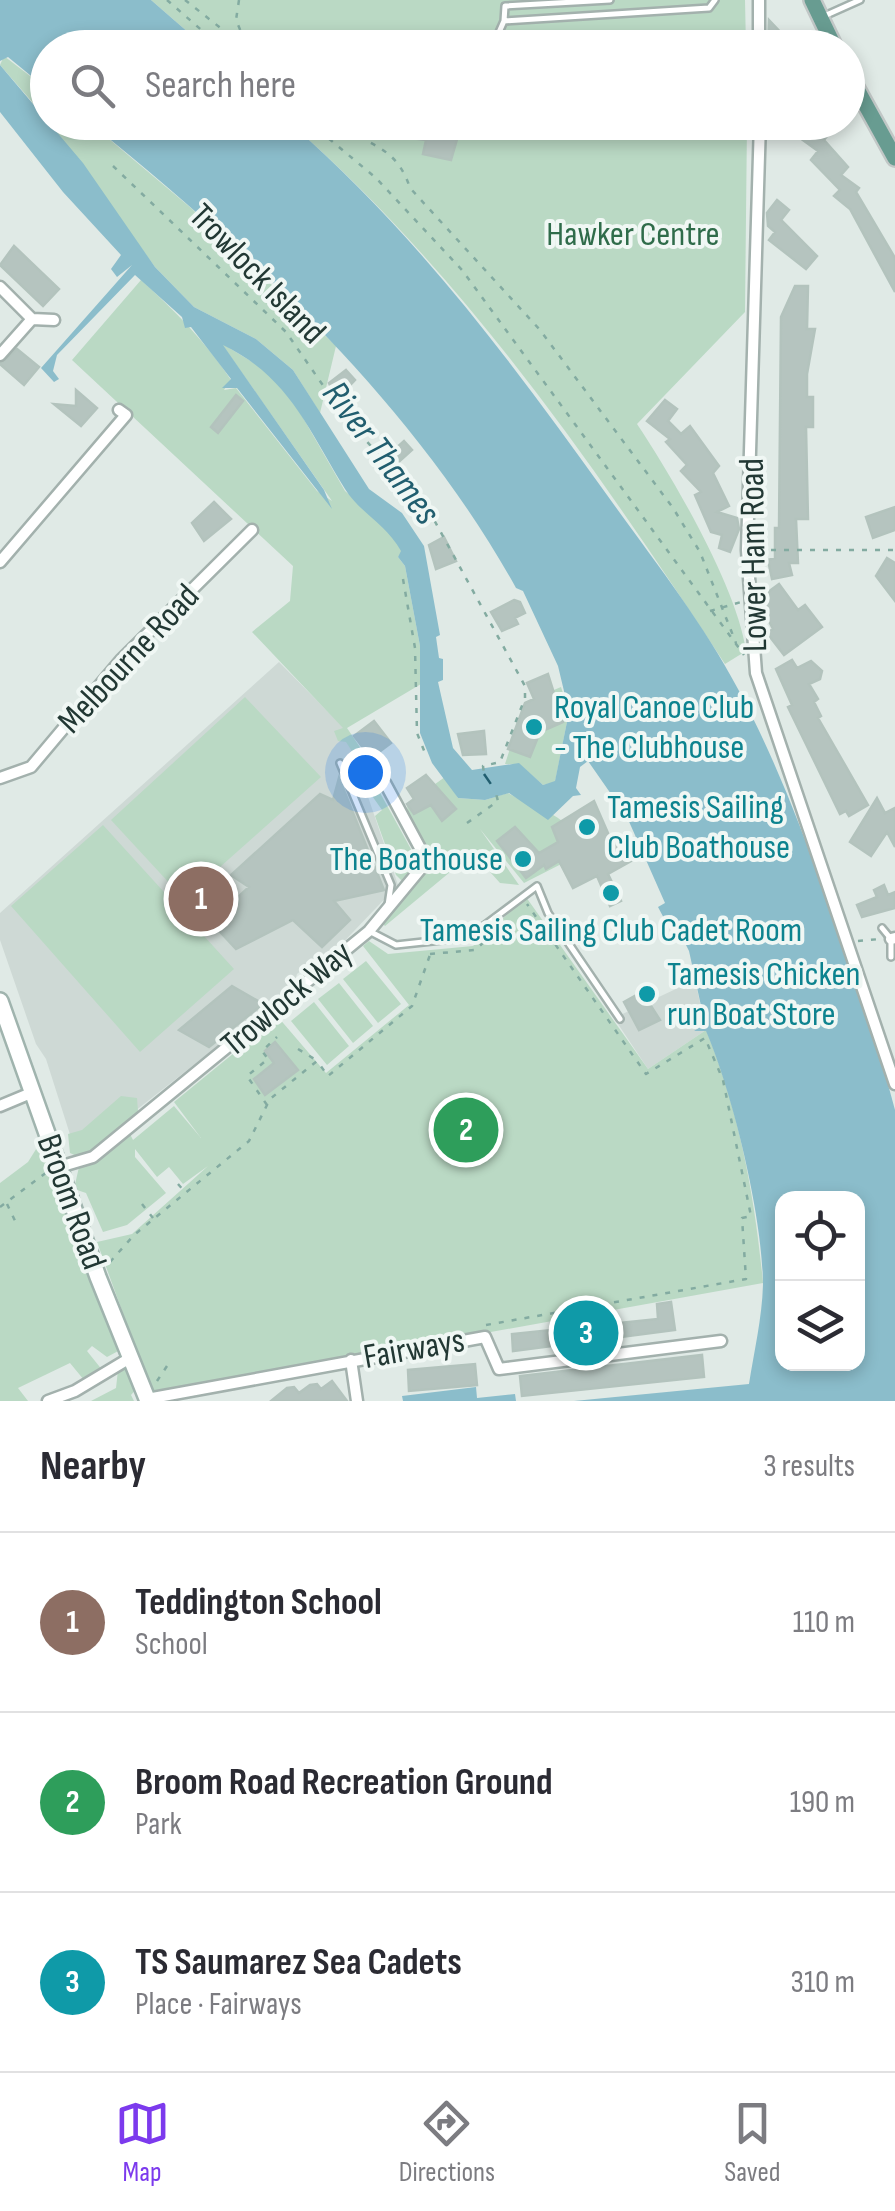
<!DOCTYPE html>
<html lang="en">
<head>
<meta charset="utf-8">
<style>
  body { margin:0; font-family:"Sofia Sans Condensed",sans-serif; background:#f2f2f3; color:#2b2b33 }
  .controls { position:absolute; right:30px; bottom:30px; display:grid; overflow:hidden; border-radius:20px; box-shadow:0 5px 15px #0003 }
  .controls button { width:90px; height:90px; display:grid; place-items:center; padding:0; border:0; border-bottom:2px solid #e1e1e2; background:#fff; color:#2b2b33; font:50px sans-serif }
  .you { position:absolute; left:365px; top:772px; width:35px; height:35px; margin:-25px; border:8px solid #fff; border-radius:50%; background:#1a73e8; box-shadow:0 0 0 15px #1a73e833 }
  .badge { display:grid; place-items:center; width:65px; height:65px; border-radius:50%; background:#7c3aed; color:#fff; font-size:32px; font-weight:700 }
  .pin { position:absolute; translate:-50% -50%; border:5px solid #fff; box-shadow:0 2px 10px #0006 }
  .list { margin:0; padding:0; list-style:none }
  h2 { display:flex; justify-content:space-between; align-items:center; height:130px; margin:0; padding:0 40px; font-size:42px }
  h2 small { font-size:32px; font-weight:400; color:#7c7c81 }
  .list li { display:grid; grid-template-columns:65px 1fr auto; gap:30px; align-items:center; box-sizing:border-box; height:180px; padding:0 40px; border-top:2px solid #e1e1e2 }
  .list b { display:block; font-size:38px; white-space:nowrap }
  .list p { margin:0; font-size:32px; white-space:nowrap; color:#7c7c81 }
  .list em { font-size:32px; font-style:normal; color:#7c7c81 }
  .icon { flex:none; width:55px; height:55px; fill:none; stroke:currentColor; stroke-width:2; stroke-linecap:round; stroke-linejoin:round }
  .map { position:relative; flex:none; width:895px; height:1401px; overflow:hidden }
  .search { position:absolute; background:#fff; box-shadow:0 5px 15px #0003; left:30px; right:30px; top:30px; height:110px; display:flex; align-items:center; gap:25px; box-sizing:border-box; padding:0 35px; border-radius:55px; color:#7c7c81; font-size:38px }
  .sheet { height:670px; background:#fff }
  nav { display:flex; justify-content:space-around; align-items:center; box-sizing:border-box; height:140px; border-top:2px solid #e1e1e2; background:#fff; font-size:28px; color:#7c7c81 }
  nav a { display:grid; justify-items:center; gap:5px }
  nav .on { color:#7c3aed }
  .map>svg:first-child { display:block }
  .built { fill:#ced9d5 }
  .green { fill:#bad9c4 }
  .water { fill:#8bbdcb; fill-rule:evenodd }
  .lines { fill:none; stroke-linecap:round; stroke-linejoin:round }
  .ferry { stroke:#215e6f; stroke-width:2.5; stroke-dasharray:12 10; stroke-linecap:butt }
  .building { fill:#b5c4bf; stroke:#b3c3bd; stroke-width:2.5 }
  .lane-casing { stroke:#a3b1ad; stroke-width:10 }
  .street-casing { stroke:#a3b1ad; stroke-width:15 }
  .secondary-casing { stroke:#a0b4ae; stroke-width:20 }
  .primary-casing { stroke:#c1c7c6; stroke-width:20 }
  .path { stroke:#83aba1; stroke-width:2.5; stroke-dasharray:5 8; stroke-linecap:butt }
  .lane { stroke:#fff; stroke-width:5 }
  .street { stroke:#fff; stroke-width:10 }
  .secondary { stroke:#fff; stroke-width:15 }
  .primary { stroke:#689c91; stroke-width:15 }
  .culture-dot { fill:#0f9aa8; stroke:#f0f7f4; stroke-width:4 }
  .labels { text-anchor:middle; dominant-baseline:central; stroke-width:8; stroke-linejoin:round; paint-order:stroke }
  .park-label { font-size:35px; fill:#2f6c4a; stroke:#f0f7f4 }
  .street-label { font-size:35px; fill:#223834; stroke:#f0f7f4 }
  .culture-label { font-size:35px; fill:#0d838f; stroke:#f0f7f4; text-anchor:start }
  .water-label { font-size:38px; font-style:italic; fill:#215e6f; stroke:#f0f7f4 }
</style>
</head>
<body>
<div class="map">
<svg width="895" height="1401" viewBox="0 0 895 1401">
  <rect width="100%" height="100%" fill="#e0eae6"/>
  <path class="built" d="M279 662 345 729 398 885 332 954 317 958 297 974 293 987 88 1148 74 1147 46 1059 36 1044 0 940V913Z
    M695 980 706 1030 648 1069 614 1018Z"/>
  <path class="green" d="M151 0H745L746 47H205Z
    M4 56 47 89V119L0 65Z
    M50 123H90L191 208 336 346 320 413 293 370 256 339 194 307 155 267Z
    M290 123H747L745 312 637 424C673 478 737 587 746 651L725 664C598 471 465 276 290 123Z
    M141 280C175 311 205 341 231 380L224 390 236 388 317 491 332 501 221 343 274 375 298 409 345 491 389 529 402 552 398 557 405 566 420 646 421 684 347 728 368 759 376 763 373 780 418 862 404 883 396 875 375 816 382 810 356 773 362 767 346 742 338 741 334 731 343 728 252 632 290 601 293 566 72 360Z
    M561 687 569 712 555 782 543 785 519 764H505L525 702Z
    M245 697 321 777 184 899 111 820Z
    M445 777 458 798 485 800 508 793C535 809 581 816 577 856L524 883 480 829 519 885 500 883 473 853 385 926 381 922 431 860 408 818 407 804Z
    M103 825 234 969 140 1052 11 906Z
    M526 897 648 1069 706 1030C739 1109 755 1198 763 1283L152 1393 97 1242 132 1234 208 1166 183 1184 169 1167 157 1177 135 1149V1157L166 1193 127 1225 103 1232 86 1193 74 1189 81 1158 70 1153 68 1134 82 1130 121 1096 137 1098 138 1111 129 1132 133 1140 174 1106 201 1138 174 1102 278 1017 326 1073 409 1005 363 946 369 941 388 954 473 946Z
    M366 961 401 1004 378 1023 343 979Z
    M339 983 373 1026 353 1043 318 999Z
    M314 1002 349 1046 327 1065 291 1021Z
    M38 1146 47 1152 103 1310 122 1349 107 1357 92 1346 87 1351 103 1371 84 1380 70 1363 18 1388 28 1401H0V1183L28 1162Z
    M130 1366 138 1387 131 1395 134 1401H91L116 1388 118 1370Z"/>
  <path class="water" d="M0 0H151L205 47 48 48 47 89 8 57 0 61Z
    M0 65 83 163 155 267 194 307 256 339 293 370 369 489 402 513 424 546 440 635 436 637 439 658 443 659V680L438 682 453 748 472 770 519 763 543 785 555 781 569 712 558 666 523 591 516 588C414 404 252 254 90 123H290C414 231 512 362 607 495 652 558 702 621 738 689 803 811 842 947 886 1077L895 1110V1401H574L749 1384C754 1352 762 1318 763 1285 763 1218 733 1094 706 1031H694L705 1024 689 951 674 921 667 924 658 907 665 903 627 817 588 761 580 767 576 788 581 795 573 796 548 820 509 793 485 800 458 798 432 763 420 733V646L405 566 398 557 401 551C386 524 359 512 345 489 308 429 289 377 223 345L324 490 332 509 237 388H222L231 379 191 327 185 328 182 317 135 275 57 355 53 371 59 379 54 382 41 368 132 265 117 277 111 269 121 255 63 192 0 112ZM858 1198V1364H782V1198Z
    M476 1387 477 1398 515 1394 516 1401H403L402 1396Z"/>
  <g class="lines">
    <path class="ferry" d="M484 774 495 790"/>
  </g>
  <path class="building" d="M769 20 785 37V48H768Z
    M413 122H462L451 160 423 154 426 140 410 138Z
    M795 122H818L830 132 824 140 848 167 841 175 859 188 856 192 895 258V292L850 209 834 196 840 190 811 160 818 151 789 130Z
    M777 200 789 210 781 220 817 256 806 269 769 240 775 232 768 226 767 213Z
    M14 246 59 289 43 306 0 265Z
    M795 286H808L807 329H815L807 374V397H813V427H806L808 519H796L798 563H789L792 575 772 579 768 560 775 558V528H779L781 317Z
    M17 349 39 367 24 385 0 364Z
    M346 370 355 380 337 399 329 383Z
    M76 390 97 408 81 426 54 404 76 406Z
    M236 395 243 401 218 433 211 427Z
    M665 400 677 409 668 421 681 434 690 426 719 466 713 473 729 506 717 512 737 518 739 529 730 552 719 548 722 535 711 532 695 495 701 492 681 471 687 465 666 442 670 439 647 421Z
    M404 441 412 450 392 468 384 459Z
    M214 502 231 519 204 541 192 523Z
    M895 507V530L873 538 866 517Z
    M444 537 456 561 436 569 429 545Z
    M887 558 895 563V601L876 576Z
    M779 584 798 610 805 605 822 627 784 655 767 633 773 629 760 604 767 599 764 595Z
    M514 600 520 602 525 613 515 618 518 624 502 631 491 612Z
    M792 660 797 668 811 661 822 671 820 679 809 684 818 699 814 702 821 716 818 718 868 805 849 816 846 811 840 814 788 707 792 705 776 669Z
    M548 674 563 722 540 732 530 757 508 749 525 703 534 699 527 683Z
    M374 721 391 743 371 758 354 736Z
    M484 731 486 754 463 755 458 734Z
    M426 775 456 809 442 821 431 805 414 814 407 804 414 799 407 788Z
    M339 778 384 890 334 901 350 920 322 947 293 920 236 949 211 922 249 887 231 875 320 794 333 800Z
    M877 798 885 813 895 808V847L887 832 871 856 850 842Z
    M594 801 611 840 623 835 633 860 608 874 621 901 610 906 597 876 573 888 559 861 546 869 544 865 526 878 497 841 515 827 539 853 558 842 552 827Z
    M884 885 888 895 895 892V908L862 917 857 905 877 897 874 890Z
    M232 986 263 1004 209 1047 179 1030Z
    M642 992 660 1020 639 1030 624 1002Z
    M275 1042 298 1070 265 1095 254 1079 274 1063 265 1051Z
    M671 1302 675 1330 513 1351 512 1334 658 1319 657 1304Z
    M702 1355 704 1377 522 1396 520 1376Z
    M475 1364 477 1385 409 1391 408 1370Z
    M332 1381 347 1401H271L287 1388 294 1387 299 1393 310 1385 317 1384 321 1389Z"/>
  <g class="lines">
    <defs>
      <path id="lane" d="M822 17 860 0
        M504 21 505 6 610 0
        M492 48 504 21 709 8 715 0
        M340 763 391 885 388 905
        M882 928 891 939V957
        M369 931 396 945 469 937 537 886 548 913 620 1019"/>
      <path id="street" d="M759 0V48
        M760 122 747 550 756 673 895 1084
        M0 287 32 319 54 320
        M0 355 32 319
        M0 562 126 415 119 410
        M0 778 31 767 121 660 252 530
        M891 939 895 938
        M0 1106 31 1093
        M59 1167 93 1157 369 931 427 861 385 783
        M351 1360 357 1401
        M147 1399 485 1337 499 1369 721 1341
        M48 1401 75 1391 130 1358"/>
      <path id="secondary" d="M0 1001 98 1277 148 1401"/>
      <path id="primary" d="M812 0 835 48
        M848 73 895 158"/>
    </defs>
    <use href="#lane" class="lane-casing"/>
    <use href="#street" class="street-casing"/>
    <use href="#secondary" class="secondary-casing"/>
    <use href="#primary" class="primary-casing"/>
    <path class="path" d="M167 0 222 48
      M185 0 246 48
      M239 0 236 20 247 46
      M309 122 376 178 462 270 744 655
      M338 122C370 148 396 145 410 188L540 330 673 508 700 552 736 643
      M113 166 286 332 347 420 427 507 525 686V698L500 762 483 766 484 774
      M758 550H895
      M403 579 415 648 417 733 425 753
      M710 611 741 602
      M467 823 498 801 495 790
      M858 941 880 939
      M430 954 475 950 503 925
      M298 1049 316 1060
      M267 1105 247 1076 268 1059 262 1051 277 1037
      M178 1184 185 1192
      M7 1204 18 1227
      M142 1204 153 1218
      M0 1207 47 1172
      M110 1262 134 1235 249 1141 270 1099 317 1061 328 1076 412 1006 431 952
      M486 1325 746 1279 742 1218 751 1216 723 1080 705 1038 646 1074 527 904
      M157 1381 167 1366"/>
    <use href="#lane" class="lane"/>
    <use href="#street" class="street"/>
    <use href="#secondary" class="secondary"/>
    <use href="#primary" class="primary"/>
  </g>
  <g class="culture-dot">
    <circle cx="534" cy="727" r="10"/>
    <circle cx="587" cy="827" r="10"/>
    <circle cx="523" cy="859" r="10"/>
    <circle cx="611" cy="893" r="10"/>
    <circle cx="647" cy="994" r="10"/>
  </g>
  <g class="labels">
    <g class="park-label">
      <text x="633" y="234">Hawker Centre</text>
    </g>
    <g class="street-label">
      <text transform="translate(257 274) rotate(46)">Trowlock Island</text>
      <text transform="translate(754 555) rotate(-91)">Lower Ham Road</text>
      <text transform="translate(129 659) rotate(-47)">Melbourne Road</text>
      <text transform="translate(287 999) rotate(-40)">Trowlock Way</text>
      <text transform="translate(71 1202) rotate(70)">Broom Road</text>
      <text transform="translate(414 1349) rotate(-10)">Fairways</text>
    </g>
    <g class="culture-label">
      <text x="554" y="707">Royal Canoe Club<tspan x="554" dy="40">- The Clubhouse</tspan></text>
      <text x="607" y="807">Tamesis Sailing<tspan x="607" dy="40">Club Boathouse</tspan></text>
      <text x="503" y="859" text-anchor="end">The Boathouse</text>
      <text x="611" y="930" text-anchor="middle">Tamesis Sailing Club Cadet Room</text>
      <text x="667" y="974">Tamesis Chicken<tspan x="667" dy="40">run Boat Store</tspan></text>
    </g>
    <g class="water-label">
      <text transform="translate(381 453) rotate(53)">River Thames</text>
    </g>
  </g>
</svg>
<div class="controls">
<button><svg class="icon" aria-label="locate" viewBox="0 0 24 24"><circle cx="12" cy="12" r="6"/><path d="M12 2v4M12 18v4M2 12h4M18 12h4"/></svg></button>
<button><svg class="icon" aria-label="layers" viewBox="0 0 24 24"><path d="M12 4l9 5-9 5-9-5zM3 14l9 5 9-5"/></svg></button>
</div>
<div class="you"></div>
<div class="pin badge" style="left:201px;top:899px;background:#8d6e63">1</div>
<div class="pin badge" style="left:466px;top:1130px;background:#2e9e5b">2</div>
<div class="pin badge" style="left:586px;top:1333px;background:#0f9aa8">3</div>
<div class="search"><svg class="icon" aria-label="search" viewBox="0 0 24 24"><circle cx="10" cy="10" r="6"/><path d="M15 15l6 6"/></svg>Search here</div>
</div>
<section class="sheet">
<h2>Nearby<small>3 results</small></h2>
<ul class="list">
<li><span class="badge" style="background:#8d6e63">1</span><div><b>Teddington School</b><p>School</p></div><em>110 m</em></li>
<li><span class="badge" style="background:#2e9e5b">2</span><div><b>Broom Road Recreation Ground</b><p>Park</p></div><em>190 m</em></li>
<li><span class="badge" style="background:#0f9aa8">3</span><div><b>TS Saumarez Sea Cadets</b><p>Place · Fairways</p></div><em>310 m</em></li>
</ul>
</section>
<nav>
<a class="on"><svg class="icon" aria-label="map" viewBox="0 0 24 24"><path d="M3 6l6-2 6 2 6-2v14l-6 2-6-2-6 2zM9 4v14M15 6v14"/></svg>Map</a>
<a><svg class="icon" aria-label="directions" viewBox="0 0 24 24"><path d="M12 3l9 9-9 9-9-9zM9 14v-3h6M13 9l2 2-2 2"/></svg>Directions</a>
<a><svg class="icon" aria-label="saved" viewBox="0 0 24 24"><path d="M7 4h10v16l-5-4-5 4z"/></svg>Saved</a>
</nav>
</body>
</html>
